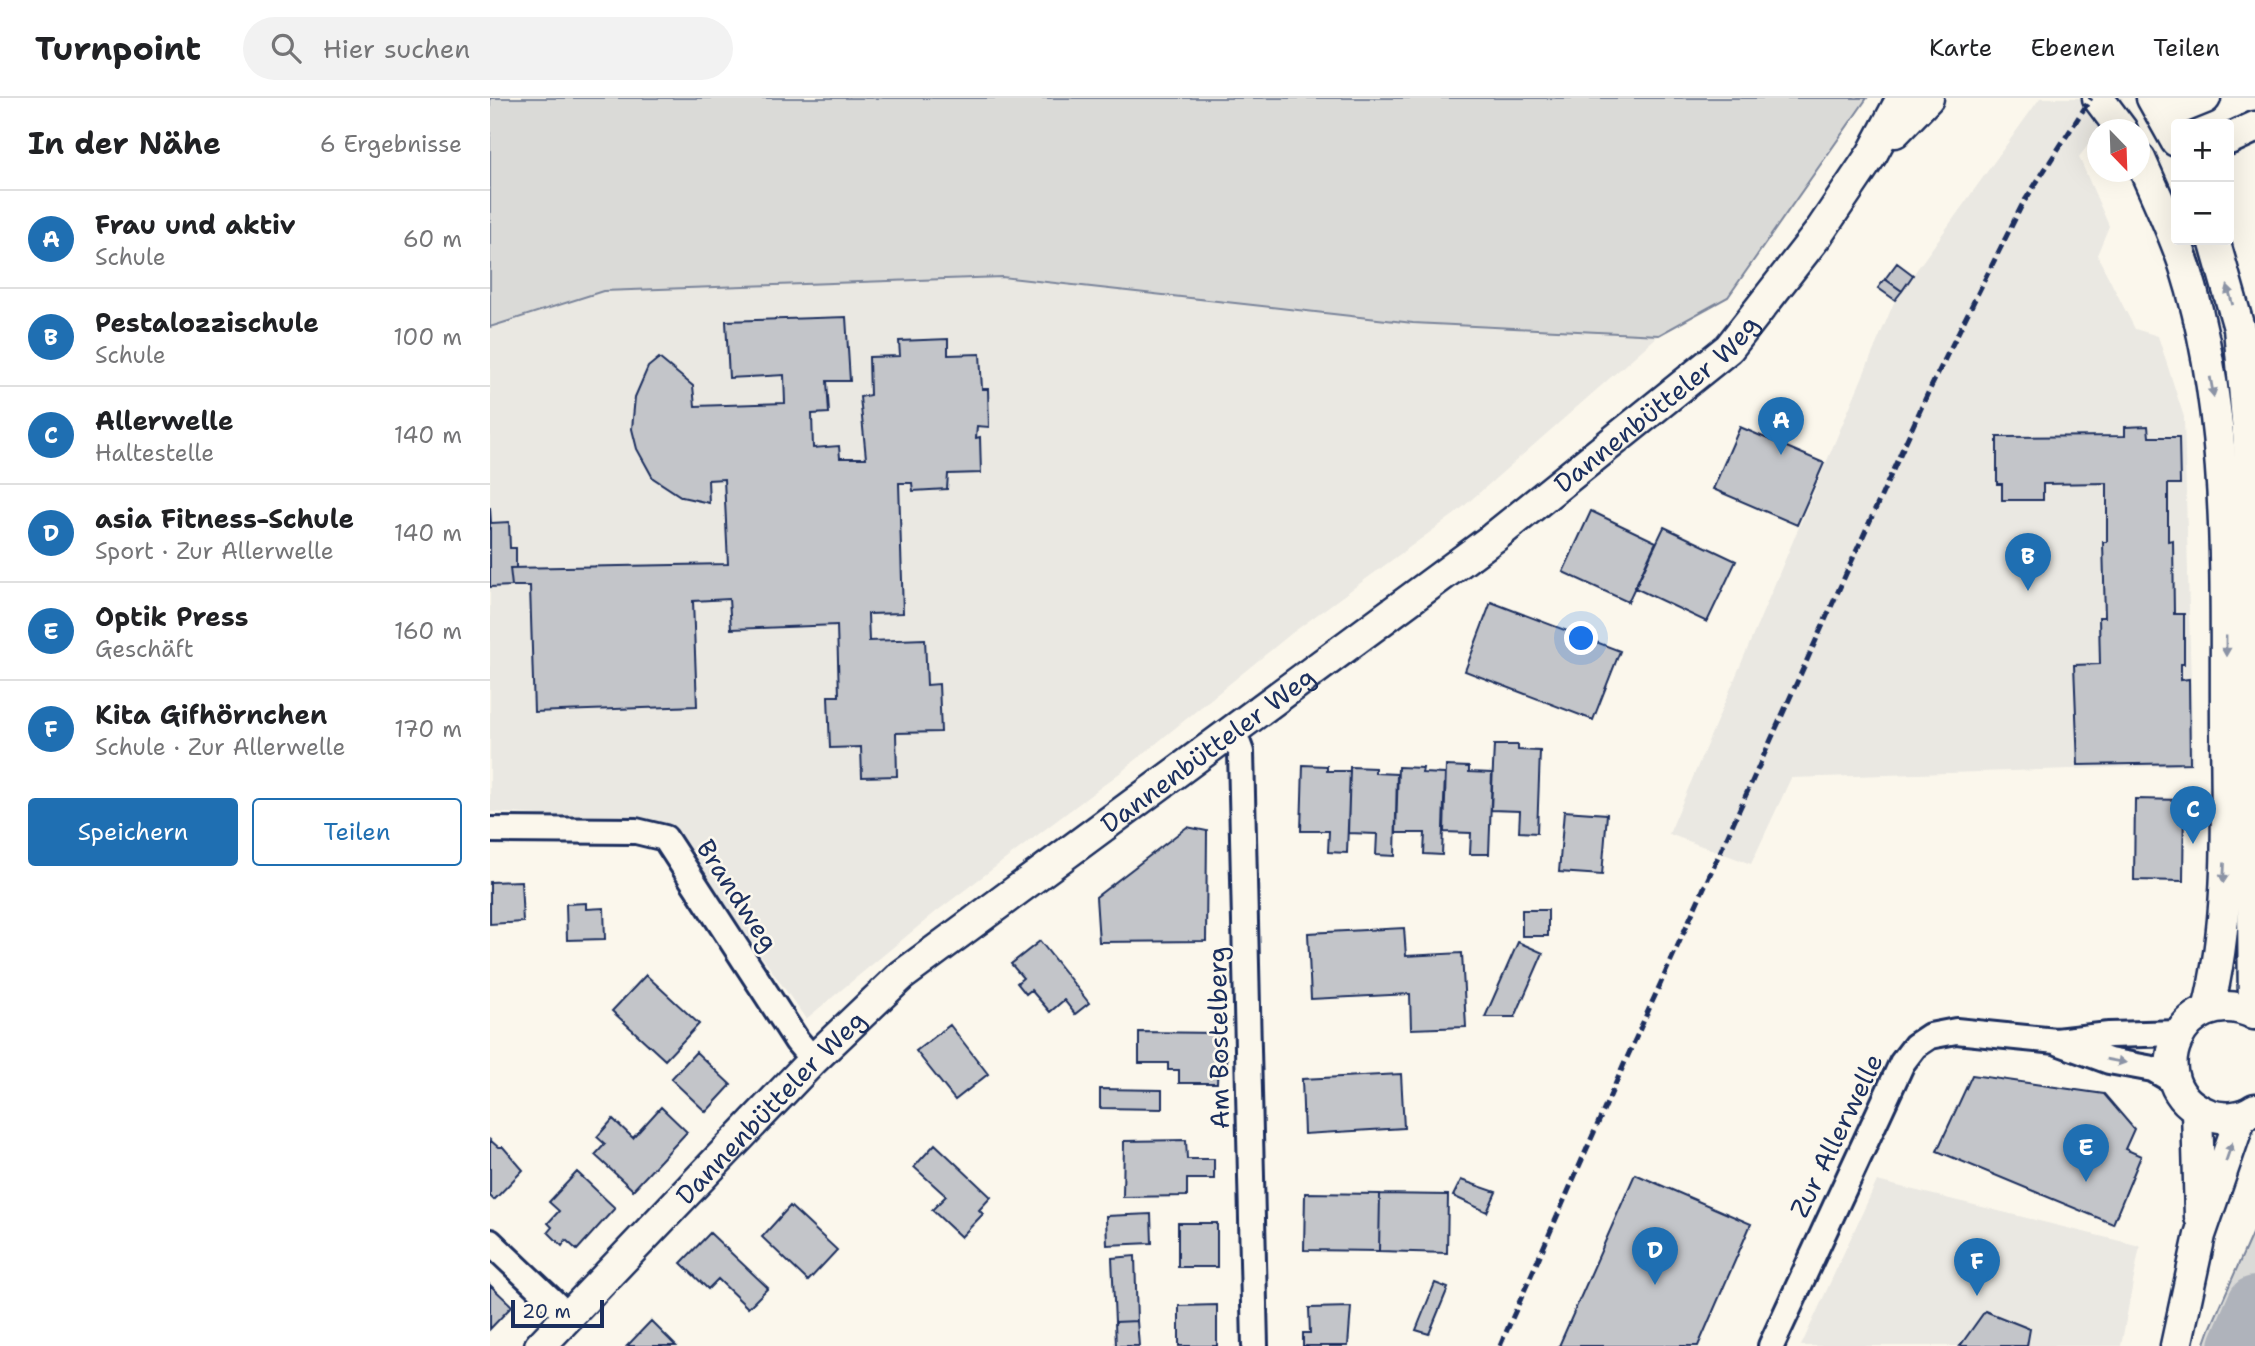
<!DOCTYPE html>
<html lang="de">
<head>
<meta charset="utf-8">
<style>
  body { margin:0; font-family:"Shantell Sans",sans-serif; background:#f2f2f2; color:#202124 }
  .controls { position:absolute; right:21px; top:21px; display:grid; overflow:hidden; border-radius:7px; box-shadow:0 7px 28px #0002 }
  .controls button { width:63px; height:63px; display:grid; place-items:center; padding:0; border:0; border-bottom:2px solid #e0e0e0; background:#fff; color:#202124; font:35px sans-serif }
  .compass { position:absolute; left:1597px; top:21px; width:63px; height:63px; border-radius:50%; background:#fff; box-shadow:0 7px 28px #0002; rotate:157deg }
  .scale { position:absolute; left:21px; bottom:18px; width:93px; box-sizing:border-box; padding-left:7px; border:4px solid #1b2f5e; border-top:0; font-size:19px; line-height:24px; white-space:nowrap; color:#1b2f5e; -webkit-text-stroke:5px #fbf7ec; paint-order:stroke }
  .you { position:absolute; left:1092px; top:541px; width:24px; height:24px; margin:-18px; border:5px solid #fff; border-radius:50%; background:#1a73e8; box-shadow:0 0 0 10px #1a73e833 }
  .badge { display:grid; place-items:center; width:46px; height:46px; border-radius:50%; background:#1f6fb2; color:#fff; font-size:23px; font-weight:700 }
  .pin { position:absolute; translate:-50% -58px; filter:drop-shadow(0 2px 4px #0008) }
  .pin::after { content:''; position:absolute; top:37px; width:24px; height:21px; background:inherit; clip-path:polygon(0 0,100% 0,50% 100%) }
  .list { margin:0; padding:0; list-style:none }
  h2 { display:flex; justify-content:space-between; align-items:center; height:91px; margin:0; padding:0 28px; font-size:30px }
  h2 small { font-size:23px; font-weight:400; color:#757577 }
  .list li { display:grid; grid-template-columns:46px 1fr auto; gap:21px; align-items:center; box-sizing:border-box; height:98px; padding:0 28px; border-top:2px solid #e0e0e0 }
  .list b { display:block; font-size:26px; white-space:nowrap }
  .list p { margin:0; font-size:23px; white-space:nowrap; color:#757577 }
  .list em { font-size:23px; font-style:normal; color:#757577 }
  .actions { display:flex; gap:14px; padding:21px 28px }
  .actions a { flex:1; padding:16px 0; border:2px solid #1f6fb2; border-radius:7px; text-align:center; font-size:24px; color:#1f6fb2 }
  .actions .main { background:#1f6fb2; color:#fff }
  .icon { flex:none; width:38px; height:38px; fill:none; stroke:currentColor; stroke-width:2; stroke-linecap:round; stroke-linejoin:round }
  .map { position:relative; flex:none; width:1765px; height:1248px; overflow:hidden }
  header { display:flex; align-items:center; gap:42px; box-sizing:border-box; height:98px; padding:0 35px; background:#fff; border-bottom:2px solid #e0e0e0 }
  header strong { font-size:33px }
  nav { display:flex; gap:38px; margin-inline-start:auto; font-size:24px }
  .search { width:490px; height:63px; background:#f2f2f2; display:flex; align-items:center; gap:18px; box-sizing:border-box; padding:0 24px; border-radius:38px; color:#757577; font-size:26px }
  main { display:flex }
  aside { flex:1; background:#fff }
  .map>svg:first-child { display:block }
  .built { fill:#eae8e2 }
  .green { fill:#dadad7; stroke:#7a849a; stroke-width:2 }
  .lines { fill:none; stroke-linecap:round; stroke-linejoin:round }
  .river { stroke:#afb3bb; stroke-width:56 }
  .building { fill:#c3c5c9; stroke:#1b2f5e; stroke-width:2 }
  .minor-casing { stroke:#1b2f5e; stroke-width:30 }
  .tertiary-casing { stroke:#1b2f5e; stroke-width:35 }
  .minor { stroke:#fbf7ec; stroke-width:24 }
  .tertiary { stroke:#fbf7ec; stroke-width:30 }
  .rail { stroke:#1b2f5e; stroke-width:5; stroke-dasharray:10 5; stroke-linecap:butt }
  .oneway { fill:#8b93a5 }
  .labels { text-anchor:middle; dominant-baseline:central; stroke-width:5; stroke-linejoin:round; paint-order:stroke }
  .street-label { font-size:26px; fill:#1b2f5e; stroke:#fbf7ec }
</style>
</head>
<body>
<header>
<strong>Turnpoint</strong>
<div class="search"><svg class="icon" aria-label="search" viewBox="0 0 24 24"><circle cx="10" cy="10" r="6"/><path d="M15 15l6 6"/></svg>Hier suchen</div>
<nav><a>Karte</a><a>Ebenen</a><a>Teilen</a></nav>
</header>
<main>
<aside>
<h2>In der Nähe<small>6 Ergebnisse</small></h2>
<ul class="list">
<li><span class="badge">A</span><div><b>Frau und aktiv</b><p>Schule</p></div><em>60 m</em></li>
<li><span class="badge">B</span><div><b>Pestalozzischule</b><p>Schule</p></div><em>100 m</em></li>
<li><span class="badge">C</span><div><b>Allerwelle</b><p>Haltestelle</p></div><em>140 m</em></li>
<li><span class="badge">D</span><div><b>asia Fitness-Schule</b><p>Sport · Zur Allerwelle</p></div><em>140 m</em></li>
<li><span class="badge">E</span><div><b>Optik Press</b><p>Geschäft</p></div><em>160 m</em></li>
<li><span class="badge">F</span><div><b>Kita Gifhörnchen</b><p>Schule · Zur Allerwelle</p></div><em>170 m</em></li>
</ul>
<div class="actions"><a class="main">Speichern</a><a>Teilen</a></div>
</aside>
<div class="map">
<svg width="1765" height="1248" viewBox="0 0 1765 1248">
  <rect width="100%" height="100%" fill="#fbf7ec"/>
  <filter id="ink" filterUnits="userSpaceOnUse"><feTurbulence type="fractalNoise" baseFrequency=".0143" numOctaves="2"/><feDisplacementMap in="SourceGraphic" scale="14" xChannelSelector="R" yChannelSelector="G"/><feConvolveMatrix kernelMatrix="1 2 1 2 8 2 1 2 1" color-interpolation-filters="sRGB"/></filter>
  <g filter="url(#ink)">
    <path class="built" d="M1550 0H1633L1589 59 1619 128 1607 157 1645 231 1668 238 1694 319 1703 667 1301 680 1261 766 1179 736 1405 202Z
      M512 179 923 225 1169 237 965 416 802 535 631 674 447 813 316 921 177 725 0 714V229L113 193Z
      M1387 1083 1650 1148 1631 1248H1311Z"/>
    <path class="green" d="M0 0H1377L1238 199 1169 237 923 225 512 179 113 193 0 229Z
      M1765 1129V1248H1714L1720 1231Z"/>
    <g class="lines">
      <path class="river" d="M1747 1248 1765 1206"/>
    </g>
    <path class="building" d="M1407 165 1423 177 1412 193 1395 181Z
      M1395 181 1412 193 1405 202 1388 190Z
      M356 219 360 283H337L339 315 322 316 323 350 349 348 350 360H376L370 299 380 297 379 259 410 258 409 243 458 241V257L490 256 492 291H498L499 329 487 328 486 340 490 339 491 375 458 376 457 391 423 393 422 385H409L413 515 378 516 379 543 435 541 437 587 449 586 451 634 406 635 407 678 372 679 371 649 340 650 338 598H349L347 527 241 531 239 501 203 503 207 608 44 614 40 488H22L20 470 238 466 234 381 218 382 219 405 192 399 163 380 147 351 142 331 145 299 158 269 169 260 203 288 205 308 295 305 294 277 239 280 236 223Z
      M1658 328 1659 339H1689L1690 386H1678V443L1683 442 1684 516H1694V566H1691V582L1699 581 1700 665 1588 667 1584 567 1610 566 1609 519H1615L1613 444H1617V385L1553 386V402H1512V386H1507V339L1635 338V329Z
      M1250 329 1334 365 1307 427 1223 391Z
      M0 409 1 425 19 424 20 450H26V470H20L22 488 0 489Z
      M1101 413 1166 444 1138 504 1073 474Z
      M1174 429 1246 463 1217 524 1145 490Z
      M1001 504 1130 553 1103 622 975 573Z
      M1004 647H1028V652L1050 653 1047 735 1029 734 1030 713 1001 712Z
      M813 667 837 668V673H860L857 755 838 754 839 733H811Z
      M956 668 979 669V674L1002 675 999 756H980L981 735 954 734Z
      M860 669 885 670V675L907 676 905 758 886 757 887 736 858 735Z
      M908 669 933 670 932 675 955 676 952 757 934 756 935 735H906Z
      M1645 701 1694 702 1693 783 1644 782Z
      M1074 713 1117 716 1112 777 1069 774Z
      M697 729 717 733 716 843 609 844 606 799Z
      M31 783 33 824 0 826V784Z
      M96 805V811L114 810 115 841 77 842 76 806Z
      M1032 812H1058V838H1032Z
      M914 830 916 858 972 855 976 929 921 931 920 896 821 901 818 835Z
      M550 843 599 905 585 916 574 902 560 914 541 892 536 896 527 885 533 880 521 866Z
      M1028 844 1053 855 1025 919H995Z
      M156 877 209 926 175 962 122 913Z
      M460 927 498 976 465 1002 426 953Z
      M649 934 728 935V956L736 957 737 963H728L727 985H689V972H678V965H649Z
      M206 954 241 987 216 1014 181 981Z
      M911 976 914 1030 814 1036 812 981Z
      M1482 977 1614 996 1644 1031 1635 1051 1651 1058 1623 1126 1447 1053Z
      M610 991 672 992V1011L610 1010Z
      M171 1009 197 1034 143 1092 105 1057 115 1046 107 1039 123 1021 143 1040Z
      M0 1042 8 1049H13L33 1072 4 1102 0 1098Z
      M696 1042 697 1061H724V1081H697V1098L633 1099 634 1043Z
      M445 1046 501 1099 489 1112 493 1116 471 1139 442 1112 456 1098 424 1069Z
      M87 1074 125 1110 87 1152 76 1142 72 1148 58 1134 62 1129 58 1125 69 1113 59 1104Z
      M1145 1076 1261 1126 1208 1248H1069Z
      M971 1082 1006 1094 997 1114 963 1098Z
      M815 1095 890 1096 889 1153 814 1152Z
      M890 1096 958 1097 957 1155 889 1153Z
      M300 1108 347 1152 318 1183 272 1139Z
      M661 1116 662 1145 617 1147 616 1118Z
      M688 1125H727V1169H688Z
      M220 1135 278 1190 258 1210 228 1181 218 1191 191 1165Z
      M645 1158 647 1223 625 1224 622 1160Z
      M945 1185 958 1190 939 1236 926 1232Z
      M0 1187 22 1208 0 1231Z
      M727 1207V1248H689V1208Z
      M861 1209 858 1248H813V1235H820L819 1210Z
      M1495 1213 1540 1231 1537 1248H1470Z
      M161 1223 186 1248H137Z
      M647 1223 649 1248H626L625 1224Z"/>
    <g class="lines">
      <defs>
        <path id="minor" d="M743 632 751 654 765 1248
          M0 732 146 733 175 740 307 943 323 962
          M1570 945 1619 963 1663 971 1685 984
          M0 1144 78 1218
          M1281 1248 1412 965 1425 948 1440 938 1466 933 1566 943 1619 937 1690 935"/>
        <g id="tertiary">
          <path d="M1608 0 1632 32"/>
          <path d="M1662 0 1686 43"/>
          <path d="M1673 17 1715 0"/>
          <path d="M1405 34 1438 0"/>
          <path d="M1739 41 1765 29"/>
          <path d="M1650 61C1665 96 1683 132 1695 169 1742 318 1735 477 1736 632 1737 723 1741 823 1718 912"/>
          <path d="M1724 142 1749 230 1759 346 1764 916"/>
          <path d="M1765 916C1691 881 1646 988 1718 1016 1733 1022 1752 1020 1765 1011"/>
          <path d="M1707 1011 1710 1119"/>
          <path id="s1" d="M50 1248 323 962 411 878 1003 440 1239 250 1328 136 1382 56 1412 0"/>
          <path d="M1686 1248 1710 1137 1751 1018"/>
        </g>
      </defs>
      <use href="#minor" class="minor-casing"/>
      <use href="#tertiary" class="tertiary-casing"/>
      <use href="#minor" class="minor"/>
      <use href="#tertiary" class="tertiary"/>
      <path class="rail" d="M1010 1248 1135 964 1437 297 1532 107 1601 0"/>
    </g>
    <defs><path id="oneway-solid" d="M-6-.8H1V-3.2L6.5 0L1 3.2V.8H-6Z" transform="scale(1.75)"/></defs>
    <g class="oneway">
      <use href="#oneway-solid" transform="translate(1740 197) rotate(-105)"/>
      <use href="#oneway-solid" transform="translate(1722 289) rotate(80)"/>
      <use href="#oneway-solid" transform="translate(1736 548) rotate(90)"/>
      <use href="#oneway-solid" transform="translate(1734 775) rotate(93)"/>
      <use href="#oneway-solid" transform="translate(1626 963) rotate(10)"/>
      <use href="#oneway-solid" transform="translate(1739 1054) rotate(-71)"/>
    </g>
  </g>
  <g class="labels">
    <g class="street-label">
      <text stroke="none"><textPath href="#s1" startOffset="1465">Dannenbütteler Weg</textPath></text>
      <text stroke="none"><textPath href="#s1" startOffset="898">Dannenbütteler Weg</textPath></text>
      <text transform="translate(248 797) rotate(57)">Brandweg</text>
      <text transform="translate(728 940) rotate(-91)">Am Bostelberg</text>
      <text stroke="none"><textPath href="#s1" startOffset="332">Dannenbütteler Weg</textPath></text>
      <text transform="translate(1346 1037) rotate(-64)">Zur Allerwelle</text>
    </g>
  </g>
</svg>
<div class="controls">
<button>+</button>
<button>−</button>
</div>
<svg class="compass" viewBox="-18 -18 36 36"><path d="M0-13l5 13h-10z" fill="#e53935"/><path d="M0 13l5-13h-10z" fill="#757577"/></svg>
<div class="scale">20 m</div>
<div class="you"></div>
<div class="pin badge" style="left:1291px;top:357px">A</div>
<div class="pin badge" style="left:1538px;top:493px">B</div>
<div class="pin badge" style="left:1703px;top:746px">C</div>
<div class="pin badge" style="left:1165px;top:1187px">D</div>
<div class="pin badge" style="left:1596px;top:1084px">E</div>
<div class="pin badge" style="left:1487px;top:1198px">F</div>
</div>
</main>
</body>
</html>
